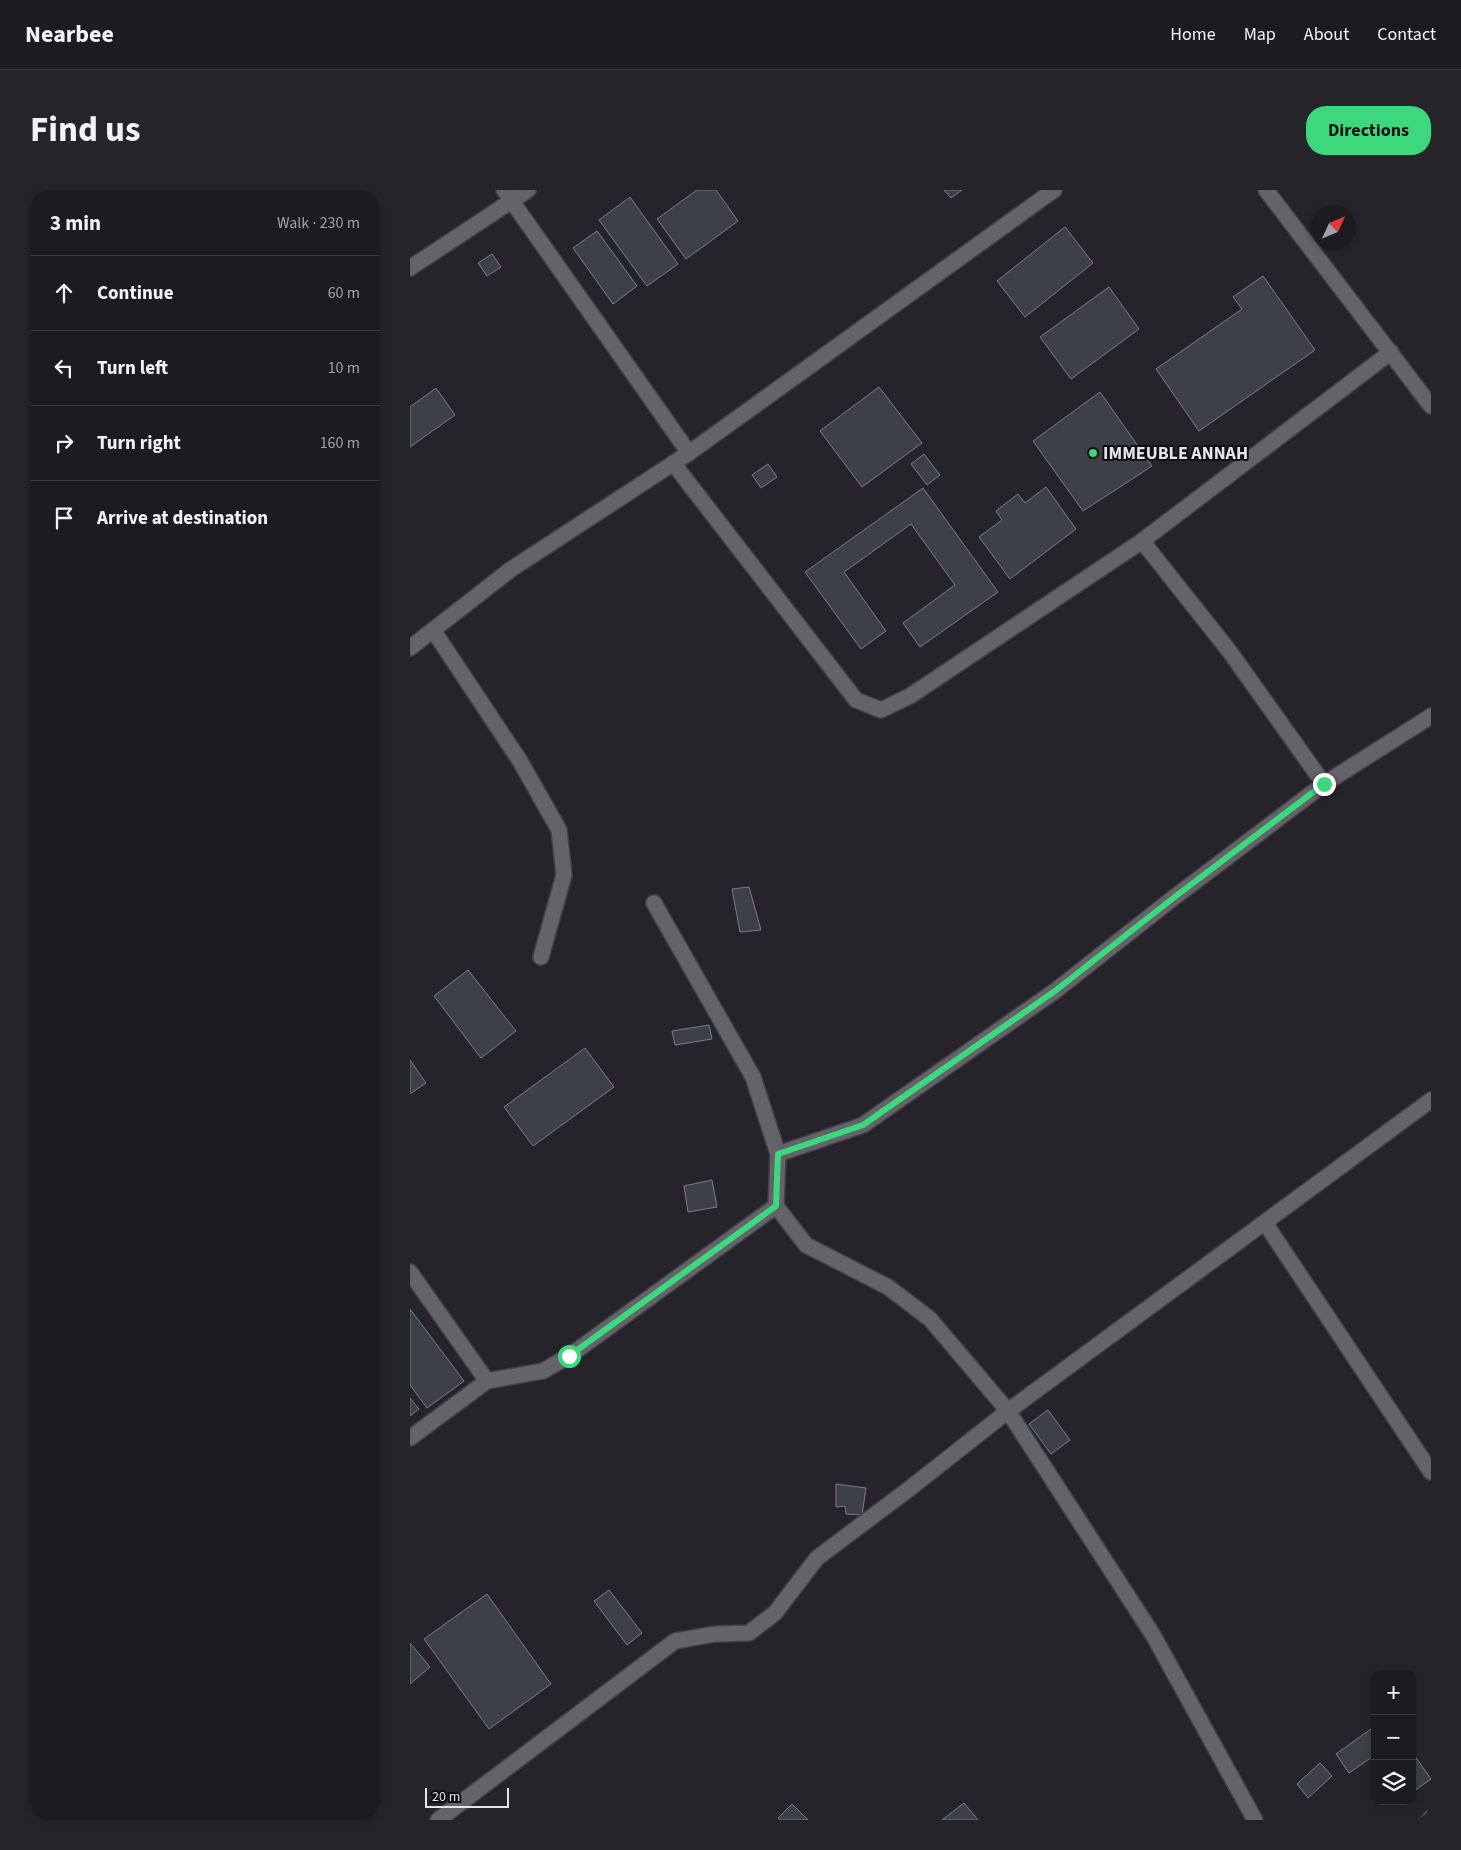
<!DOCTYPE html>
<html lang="en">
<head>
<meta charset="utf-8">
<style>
  body { margin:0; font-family:"Source Sans 3",sans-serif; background:#252429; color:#f1f3f6 }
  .controls { position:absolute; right:15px; bottom:15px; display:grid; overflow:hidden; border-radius:10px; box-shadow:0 2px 8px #0003 }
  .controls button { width:45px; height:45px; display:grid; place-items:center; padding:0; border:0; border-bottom:1px solid #3a393e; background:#1c1b20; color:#f1f3f6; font:25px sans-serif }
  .compass { position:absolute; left:901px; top:15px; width:45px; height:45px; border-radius:50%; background:#1c1b20; box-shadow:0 2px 8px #0003; rotate:46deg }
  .scale { position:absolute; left:15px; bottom:12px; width:84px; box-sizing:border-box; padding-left:5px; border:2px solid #e5e4e8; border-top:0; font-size:14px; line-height:18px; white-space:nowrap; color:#e5e4e8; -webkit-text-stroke:4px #0f0e10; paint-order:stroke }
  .stop { position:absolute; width:15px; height:15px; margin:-11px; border:4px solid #3dd77e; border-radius:50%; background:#fff }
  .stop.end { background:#3dd77e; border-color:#fff; box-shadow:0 1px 5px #0008 }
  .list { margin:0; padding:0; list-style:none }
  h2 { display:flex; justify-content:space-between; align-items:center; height:65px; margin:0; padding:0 20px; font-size:21px }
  h2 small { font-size:16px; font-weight:400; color:#a0a1a5 }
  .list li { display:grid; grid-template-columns:32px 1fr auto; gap:15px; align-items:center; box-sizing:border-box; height:75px; padding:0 20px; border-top:1px solid #3a393e }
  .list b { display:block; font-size:19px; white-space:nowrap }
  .list em { font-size:16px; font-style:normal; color:#a0a1a5 }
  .icon { flex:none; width:28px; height:28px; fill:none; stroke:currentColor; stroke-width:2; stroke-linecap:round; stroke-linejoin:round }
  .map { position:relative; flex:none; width:1021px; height:1630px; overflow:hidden; border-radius:20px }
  header { display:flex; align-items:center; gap:30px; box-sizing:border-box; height:70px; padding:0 25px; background:#1c1b20; border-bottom:1px solid #3a393e }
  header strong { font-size:24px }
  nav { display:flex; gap:28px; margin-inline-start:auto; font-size:18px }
  .intro { display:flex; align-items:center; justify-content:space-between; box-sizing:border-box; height:120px; padding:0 30px }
  h1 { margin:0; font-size:35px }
  .button { padding:12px 22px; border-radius:20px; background:#3dd77e; color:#111; font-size:18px; font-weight:700 }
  main { display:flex; gap:30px; padding:0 30px }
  aside { flex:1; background:#1c1b20; border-radius:20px; box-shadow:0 2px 8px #0003 }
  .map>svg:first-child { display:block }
  .building { fill:#3e4047; stroke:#7a7d84 }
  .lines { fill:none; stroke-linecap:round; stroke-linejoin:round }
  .minor-casing { stroke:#424145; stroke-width:18 }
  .minor { stroke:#65636a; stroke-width:15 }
  .route { stroke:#3dd77e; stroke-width:6 }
  .poi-dot { fill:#3dd77e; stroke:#0f0e10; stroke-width:2 }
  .labels { text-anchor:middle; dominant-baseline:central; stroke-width:4; stroke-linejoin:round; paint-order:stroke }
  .poi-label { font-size:18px; font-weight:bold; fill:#e5e4e8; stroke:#0f0e10; text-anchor:start }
</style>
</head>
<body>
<header>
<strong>Nearbee</strong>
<nav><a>Home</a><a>Map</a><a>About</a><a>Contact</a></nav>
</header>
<div class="intro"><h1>Find us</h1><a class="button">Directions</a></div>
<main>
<aside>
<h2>3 min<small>Walk · 230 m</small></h2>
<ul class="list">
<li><svg class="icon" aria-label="ahead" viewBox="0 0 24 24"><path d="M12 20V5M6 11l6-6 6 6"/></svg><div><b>Continue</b></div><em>60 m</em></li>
<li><svg class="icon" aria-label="left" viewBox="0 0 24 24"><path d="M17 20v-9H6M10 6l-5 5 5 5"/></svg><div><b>Turn left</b></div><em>10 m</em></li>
<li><svg class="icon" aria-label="right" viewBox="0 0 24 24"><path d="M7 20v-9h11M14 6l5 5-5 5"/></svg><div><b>Turn right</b></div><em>160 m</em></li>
<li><svg class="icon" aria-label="arrive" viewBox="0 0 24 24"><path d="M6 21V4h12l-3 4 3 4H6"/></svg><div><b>Arrive at destination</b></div></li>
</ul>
</aside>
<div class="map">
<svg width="1021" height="1630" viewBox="0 0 1021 1630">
  <rect width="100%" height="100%" fill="#26242a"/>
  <path class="building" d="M287 0H306L328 31 276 69 247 29Z
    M534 0H552L541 8Z
    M220 7 268 74 237 96 189 30Z
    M655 37 683 73 615 127 587 91Z
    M187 41 227 96 203 114 163 58Z
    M82 64 91 77 77 86 68 73Z
    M853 86 905 160 789 241 746 179 832 119 823 107Z
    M699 97 729 139 661 189 630 147Z
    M469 197 512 253 452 297 410 241Z
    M26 198 45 225 0 257V217Z
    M690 202 742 276 673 321 623 251Z
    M514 264 530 285 517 295 501 274Z
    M358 274 367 287 351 298 342 285Z
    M636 297 666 339 600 389 569 347 592 330 586 321 608 304 615 313Z
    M513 298 588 402 510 457 493 433 545 395 501 334 434 382 476 441 451 459 395 382Z
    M339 697 351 740 330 742 322 699Z
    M58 780 106 841 71 868 24 806Z
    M299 835 302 849 265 855 262 841Z
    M175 858 204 897 123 956 94 917Z
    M0 870 16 893 0 904Z
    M302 990 307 1017 278 1022 274 996Z
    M0 1119 54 1191 17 1218 0 1195Z
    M0 1208 9 1219 0 1226Z
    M638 1220 660 1250 641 1264 619 1234Z
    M426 1294 456 1298 452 1325 436 1324 435 1316 426 1317Z
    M199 1400 232 1443 217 1455 184 1411Z
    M77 1404 141 1494 79 1539 14 1449Z
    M0 1453 20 1477 0 1494Z
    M965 1536V1565L939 1583 926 1564Z
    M1002 1562 1021 1589 1004 1601 1002 1599Z
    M910 1573 922 1586 898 1608 887 1594Z
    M554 1613 568 1630H532Z
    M382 1614 398 1630H370L368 1628Z"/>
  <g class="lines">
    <defs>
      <path id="minor" d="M94 0 279 263
        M856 0 1021 216
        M0 78 118 0
        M263 273 446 510 471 520 500 506 732 351 981 162
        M23 440 110 571 149 640 154 685 131 767
        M0 458 100 380 279 263 644 0
        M914 594 1021 526
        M244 713 343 887 368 964 366 1016 396 1055 478 1097 520 1129 598 1221 743 1445 845 1630
        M368 964 453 935 645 801 762 709 914 594 820 462 732 351
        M855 1033 1021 1282
        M0 1082 77 1191 0 1248
        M77 1191 133 1181 159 1166 366 1016
        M28 1630 265 1451 305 1444 339 1443 365 1423 407 1368 499 1299 598 1221 1021 910
        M1019 1630 1021 1628"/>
    </defs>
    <use href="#minor" class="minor-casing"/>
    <use href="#minor" class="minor"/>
  </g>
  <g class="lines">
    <path class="route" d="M159 1166 366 1016 368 964 453 935 645 801 762 709 914 594"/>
  </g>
  <circle class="poi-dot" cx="683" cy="263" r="5"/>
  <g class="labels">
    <g class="poi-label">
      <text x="693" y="263">IMMEUBLE ANNAH</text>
    </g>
  </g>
</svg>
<div class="controls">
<button>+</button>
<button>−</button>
<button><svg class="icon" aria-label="layers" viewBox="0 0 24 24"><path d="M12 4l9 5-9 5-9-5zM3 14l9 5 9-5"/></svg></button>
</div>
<svg class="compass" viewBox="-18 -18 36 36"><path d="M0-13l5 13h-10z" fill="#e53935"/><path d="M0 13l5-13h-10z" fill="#a0a1a5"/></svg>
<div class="scale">20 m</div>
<div class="stop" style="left:159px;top:1166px"></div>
<div class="stop end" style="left:914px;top:594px"></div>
</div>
</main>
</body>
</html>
